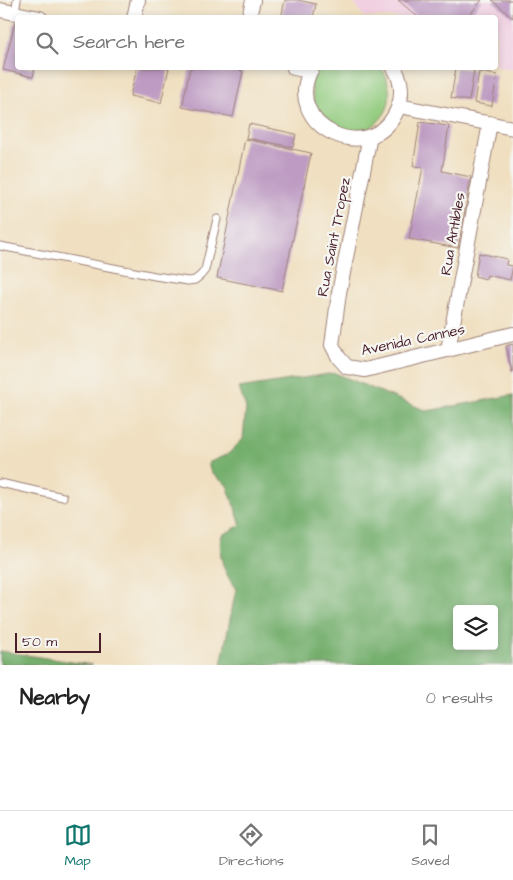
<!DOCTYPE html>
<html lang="en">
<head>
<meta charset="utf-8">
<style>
  body { margin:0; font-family:"Architects Daughter",sans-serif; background:#f6f6f6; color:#222 }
  .controls { position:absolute; right:15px; bottom:15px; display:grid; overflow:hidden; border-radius:5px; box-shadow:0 2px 8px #0003 }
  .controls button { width:45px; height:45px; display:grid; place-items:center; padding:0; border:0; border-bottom:1px solid #e0e0e0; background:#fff; color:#222; font:25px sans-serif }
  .scale { position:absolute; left:15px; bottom:12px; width:86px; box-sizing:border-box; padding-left:5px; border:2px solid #4a1f2b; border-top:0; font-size:14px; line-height:18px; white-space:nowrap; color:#4a1f2b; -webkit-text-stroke:4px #f6f6f2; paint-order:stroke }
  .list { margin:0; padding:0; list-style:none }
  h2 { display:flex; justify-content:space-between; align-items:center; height:65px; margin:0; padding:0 20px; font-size:21px }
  h2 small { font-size:16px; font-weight:400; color:#767676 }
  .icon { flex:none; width:28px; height:28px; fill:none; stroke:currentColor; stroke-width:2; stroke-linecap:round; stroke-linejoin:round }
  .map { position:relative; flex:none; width:513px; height:665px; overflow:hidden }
  .search { position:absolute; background:#fff; box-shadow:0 2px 8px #0003; left:15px; right:15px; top:15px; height:55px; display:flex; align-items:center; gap:12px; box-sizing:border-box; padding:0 18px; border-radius:5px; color:#767676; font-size:19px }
  .sheet { height:145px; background:#fff }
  nav { display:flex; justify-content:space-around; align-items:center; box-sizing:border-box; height:70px; border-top:1px solid #e0e0e0; background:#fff; font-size:14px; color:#767676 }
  nav a { display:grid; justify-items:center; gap:2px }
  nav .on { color:#0f766e }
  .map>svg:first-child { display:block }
  .built { fill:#f1d0e2 }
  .green { fill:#92cb7e; stroke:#6e7554 }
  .forest { fill:#75af6d; stroke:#60674c; fill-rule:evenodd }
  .building { fill:#be9bc3 }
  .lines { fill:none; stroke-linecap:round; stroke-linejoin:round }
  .service-casing { stroke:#9d8076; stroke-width:9 }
  .minor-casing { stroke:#9d8076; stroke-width:16 }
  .service { stroke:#fff; stroke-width:7 }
  .minor { stroke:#fff; stroke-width:14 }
  .labels { text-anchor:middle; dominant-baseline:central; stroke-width:4.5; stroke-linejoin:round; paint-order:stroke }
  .street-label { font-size:15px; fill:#4a1f2b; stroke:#f6f6f2 }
</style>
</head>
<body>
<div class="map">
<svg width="513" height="665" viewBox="0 0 513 665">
  <rect width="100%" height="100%" fill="#f6f6f2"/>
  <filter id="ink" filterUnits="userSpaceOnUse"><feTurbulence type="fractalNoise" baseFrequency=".02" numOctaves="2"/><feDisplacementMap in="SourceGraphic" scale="10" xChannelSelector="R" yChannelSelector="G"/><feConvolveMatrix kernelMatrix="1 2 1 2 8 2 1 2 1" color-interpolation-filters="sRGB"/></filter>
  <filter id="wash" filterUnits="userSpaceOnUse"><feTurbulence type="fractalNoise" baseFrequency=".0096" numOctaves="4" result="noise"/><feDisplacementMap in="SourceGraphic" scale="20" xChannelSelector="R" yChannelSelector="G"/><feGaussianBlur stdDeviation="1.12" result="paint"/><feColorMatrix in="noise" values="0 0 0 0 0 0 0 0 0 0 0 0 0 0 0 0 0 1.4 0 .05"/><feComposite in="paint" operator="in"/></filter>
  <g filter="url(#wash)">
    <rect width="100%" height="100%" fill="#f0e0c1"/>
    <path class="built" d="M352 0H513V70L496 66V18L364 17Z"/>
    <path class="green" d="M316 68H382C398 99 388 123 355 135L317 119 310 79Z"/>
    <path class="forest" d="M335 373 427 411 513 395V665H221L236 589C224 573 217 555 222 535L241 525 227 485 211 473 208 463 228 454 243 439 246 408 239 388ZM457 609H494V646H457Z
      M0 651 92 665H0Z"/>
    <g id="blocks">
      <path class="building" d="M285 0H298L316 4 313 18H281Z
        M398 0H482L467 18H419Z
        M492 0H513V18Z
        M15 22 18 23V68H35L33 77 3 70Z
        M137 68H169L161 103 130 96Z
        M190 68H227L243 71 233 117 182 107Z
        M456 68 474 70 469 101 451 98Z
        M479 72 497 75 492 106 474 103Z
        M420 122 449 126 442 171 471 177 458 248 409 239 423 167 413 166Z
        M249 124 296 134 293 147 246 138Z
        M245 139 311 153 282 291 217 278Z
        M479 253 507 259 506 265 513 266 510 280 487 275 486 279 475 276Z
        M513 344V372H512L506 346Z"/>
    </g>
  </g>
  <g filter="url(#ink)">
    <use href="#blocks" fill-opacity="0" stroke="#9d8076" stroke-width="1"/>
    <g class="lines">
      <defs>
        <path id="service" d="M15 12 17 0
          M0 246 155 276 188 281 195 280 201 275 205 270 217 219
          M0 483 63 497"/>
        <path id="minor" d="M0 10 40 18
          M134 18 138 0
          M249 18 253 0
          M294 68 310 71
          M312 68C279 126 373 171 398 108 403 95 402 80 394 68
          M399 106 513 128
          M370 136 339 293 332 345 339 358 347 367 365 370 513 334
          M448 350 490 123"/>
      </defs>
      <use href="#service" class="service-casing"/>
      <use href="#minor" class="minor-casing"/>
      <use href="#service" class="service"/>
      <use href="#minor" class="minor"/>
    </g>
  </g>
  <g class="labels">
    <g class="street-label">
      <text transform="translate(453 234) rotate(-80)">Rua Antibles</text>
      <text transform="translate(334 237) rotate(-79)">Rua Saint Tropez</text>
      <text transform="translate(413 340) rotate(-12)">Avenida Cannes</text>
    </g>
  </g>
</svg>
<div class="controls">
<button><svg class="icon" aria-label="layers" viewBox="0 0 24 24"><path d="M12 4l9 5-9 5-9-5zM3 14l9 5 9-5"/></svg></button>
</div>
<div class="scale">50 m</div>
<div class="search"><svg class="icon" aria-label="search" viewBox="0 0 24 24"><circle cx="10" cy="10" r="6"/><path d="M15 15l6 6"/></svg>Search here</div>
</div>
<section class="sheet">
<h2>Nearby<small>0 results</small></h2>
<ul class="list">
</ul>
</section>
<nav>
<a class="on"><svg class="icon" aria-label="map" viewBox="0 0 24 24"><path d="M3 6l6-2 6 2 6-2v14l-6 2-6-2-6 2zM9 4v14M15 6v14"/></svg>Map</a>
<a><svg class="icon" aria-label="directions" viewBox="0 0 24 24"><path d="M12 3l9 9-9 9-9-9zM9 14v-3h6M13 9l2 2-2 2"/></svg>Directions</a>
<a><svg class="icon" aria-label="saved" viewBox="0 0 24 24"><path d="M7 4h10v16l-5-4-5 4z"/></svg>Saved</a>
</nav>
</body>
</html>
